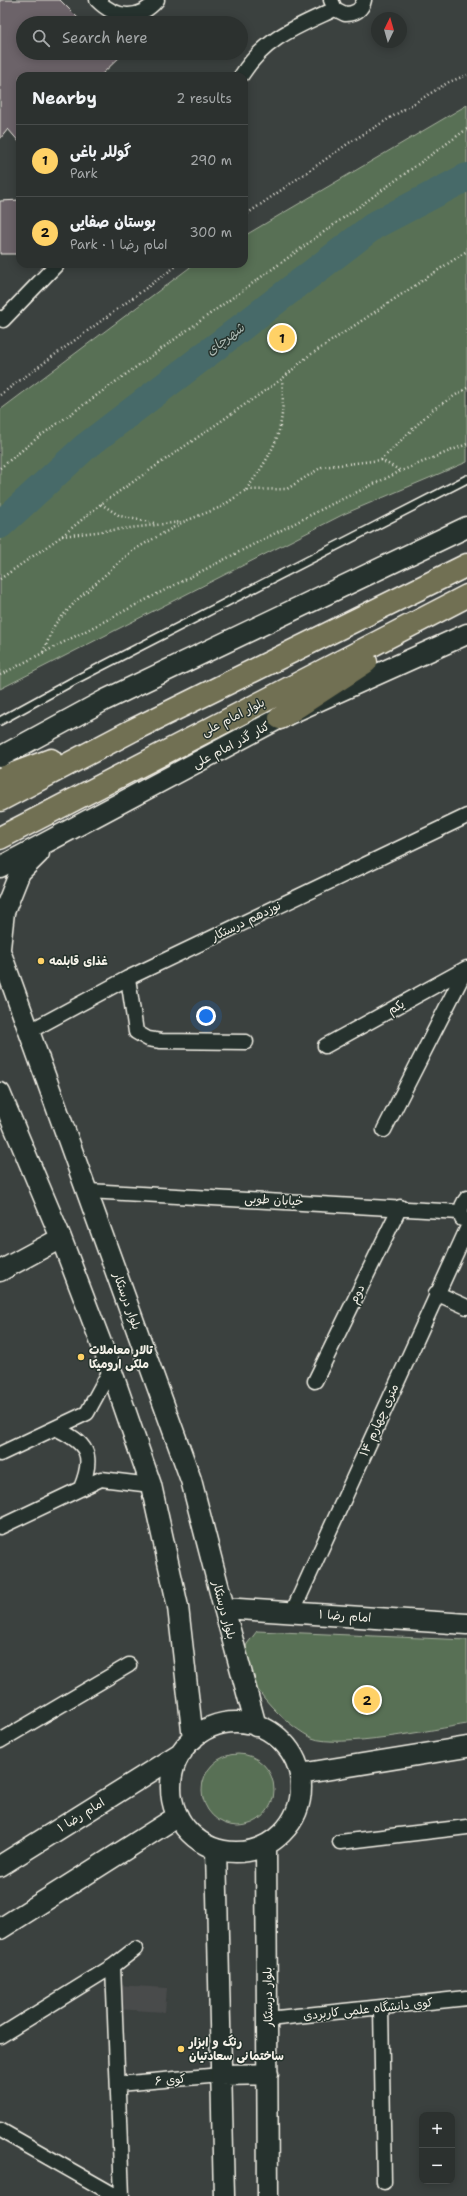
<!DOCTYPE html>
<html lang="en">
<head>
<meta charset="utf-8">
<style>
  body { margin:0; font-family:"Shantell Sans","Playpen Sans Arabic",sans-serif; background:#343937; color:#f1f3f6 }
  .controls { position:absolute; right:12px; bottom:12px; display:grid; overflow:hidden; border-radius:8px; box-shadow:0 2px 10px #0003 }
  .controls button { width:36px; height:36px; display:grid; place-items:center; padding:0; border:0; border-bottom:1px solid #484c4b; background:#2c312f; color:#f1f3f6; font:20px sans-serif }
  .compass { position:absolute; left:371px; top:12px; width:36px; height:36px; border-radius:50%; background:#2c312f; box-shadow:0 2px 10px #0003; rotate:5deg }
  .you { position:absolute; left:206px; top:1016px; width:14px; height:14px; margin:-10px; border:3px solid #fff; border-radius:50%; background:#1a73e8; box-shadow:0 0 0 6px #1a73e833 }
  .badge { display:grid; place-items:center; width:26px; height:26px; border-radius:50%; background:#ffd166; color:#111; font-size:13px; font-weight:700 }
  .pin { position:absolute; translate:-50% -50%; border:2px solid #fff; box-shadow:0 1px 4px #0006 }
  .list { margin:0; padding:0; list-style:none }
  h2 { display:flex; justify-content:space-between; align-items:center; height:52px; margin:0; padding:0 16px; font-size:17px }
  h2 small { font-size:13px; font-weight:400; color:#a6a9aa }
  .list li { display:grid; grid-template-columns:26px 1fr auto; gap:12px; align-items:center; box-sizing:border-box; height:72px; padding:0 16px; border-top:1px solid #484c4b }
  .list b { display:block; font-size:15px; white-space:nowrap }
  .list p { margin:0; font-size:13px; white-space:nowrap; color:#a6a9aa }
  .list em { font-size:13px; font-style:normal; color:#a6a9aa }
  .icon { flex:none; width:22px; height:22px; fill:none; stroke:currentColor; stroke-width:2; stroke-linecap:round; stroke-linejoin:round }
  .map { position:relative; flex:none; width:467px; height:2196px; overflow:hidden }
  .search { position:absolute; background:#2c312f; box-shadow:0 2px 10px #0003; left:16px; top:16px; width:232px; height:44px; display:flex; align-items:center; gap:10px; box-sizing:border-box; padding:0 14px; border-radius:22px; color:#a6a9aa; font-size:15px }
  .panel { position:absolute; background:#2c312f; box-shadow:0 2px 10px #0003; left:16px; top:72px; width:232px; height:196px; border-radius:12px }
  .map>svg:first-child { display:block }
  .built { fill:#4a4b4c }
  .green { fill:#597055; stroke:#a6b09e }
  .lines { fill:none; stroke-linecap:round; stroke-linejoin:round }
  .river { stroke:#466b69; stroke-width:28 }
  .building { fill:#6c6369; stroke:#f4f1e8 }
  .lane-casing { stroke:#f4f1e8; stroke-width:10 }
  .street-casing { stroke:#f4f1e8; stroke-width:17 }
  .secondary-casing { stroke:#f4f1e8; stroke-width:23 }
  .highway-casing { stroke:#f4f1e8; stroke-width:25 }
  .path { stroke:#f4f1e8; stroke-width:2.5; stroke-dasharray:1 3; stroke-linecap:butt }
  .lane { stroke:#26332d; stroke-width:7 }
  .street { stroke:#26332d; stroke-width:14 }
  .secondary { stroke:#26332d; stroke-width:20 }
  .highway { stroke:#716f52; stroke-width:22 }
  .poi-dot { fill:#ffd166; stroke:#26332d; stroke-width:1.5 }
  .labels { text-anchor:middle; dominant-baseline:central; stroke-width:3; stroke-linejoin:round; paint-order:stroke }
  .street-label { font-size:12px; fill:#f4f1e8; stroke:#26332d }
  .poi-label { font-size:12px; font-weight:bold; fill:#f4f1e8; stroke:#26332d; text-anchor:start }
  .water-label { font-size:13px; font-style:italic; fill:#aebbb5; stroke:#26332d }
</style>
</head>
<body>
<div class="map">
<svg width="467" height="2196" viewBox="0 0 467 2196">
  <rect width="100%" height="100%" fill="#3b413f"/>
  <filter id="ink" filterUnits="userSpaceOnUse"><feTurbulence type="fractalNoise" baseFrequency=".025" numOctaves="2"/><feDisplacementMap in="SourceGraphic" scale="8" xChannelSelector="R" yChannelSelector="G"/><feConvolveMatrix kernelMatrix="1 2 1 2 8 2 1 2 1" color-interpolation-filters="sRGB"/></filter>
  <g filter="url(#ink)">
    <path class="built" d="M117 1985 167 1988 165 2012 116 2009Z"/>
    <path class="green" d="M467 105V462L344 514 0 689V410L193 265 244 264V236Z
      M257 1631 467 1640V1724C436 1729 337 1749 312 1738 290 1727 265 1703 253 1682 248 1674 245 1664 242 1656L247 1644Z
      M202 1790a36 36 0 1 1 72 0a36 36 0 1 1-72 0Z"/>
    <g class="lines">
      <path class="river" d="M0 525 85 447 375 225 467 177"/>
    </g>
    <path class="building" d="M0 0H60L83 23H23V53H124L100 76H20V143L8 129 0 139Z
      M20 200V254H0V201Z"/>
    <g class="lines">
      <defs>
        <path id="lane" d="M0 721 75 680 467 479"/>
        <path id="street" d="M97 0C116 19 139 21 157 0
          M331 0 335 9 345 14C355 14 362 10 364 0
          M241 76C265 38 296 27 335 9
          M0 318 3 320 57 264
          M128 978 136 1032 148 1039 161 1041 246 1042
          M28 1032 128 978 467 816
          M325 1046 467 968
          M384 1130 466 969
          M88 1191 460 1212
          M462 1219C460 1211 461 1205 467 1198
          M436 1293 467 1307
          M315 1381 400 1207
          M55 1428C87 1443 95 1454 81 1488
          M0 1454 87 1413 111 1369
          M0 1527 101 1479 151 1485
          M292 1613 467 1229
          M0 1741 129 1665
          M340 1842 467 1827
          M113 1966 122 2196
          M381 2007 384 2182
          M268 2019 467 1998
          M0 2036 113 1966 135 1949
          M118 2084 221 2075
          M0 2130 116 2196"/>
        <path id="secondary" d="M0 757 105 700 467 527
          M0 867 280 718 467 634
          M0 948 4 912 20 872 39 853
          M0 951 191 1480 224 1608 256 1726
          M0 1093 61 1238 111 1369 151 1485 178 1607 193 1739
          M0 1271 61 1238
          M224 1608 467 1624
          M171 1787a65 65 0 1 1 130 0a65 65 0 1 1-130 0Z
          M300 1774 467 1747
          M266 1845 268 2196
          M216 1849 224 2196
          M0 1866 182 1752
          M0 1929 178 1816
          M221 2075 268 2074"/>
        <path id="highway" d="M280 718 366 662
          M0 779 51 760
          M0 800 133 730 467 565
          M0 838 467 596"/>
      </defs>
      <use href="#lane" class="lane-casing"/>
      <use href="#street" class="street-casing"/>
      <use href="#secondary" class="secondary-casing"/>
      <use href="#highway" class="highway-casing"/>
      <path class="path" d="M244 216 349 143 449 82 467 75
        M0 395 179 264
        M381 460 401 471
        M0 468 36 439 467 129
        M246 490C275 450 286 430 282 380
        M101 504 120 516 154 523
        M62 536 181 522
        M0 579 62 536 101 504 282 379 307 357 467 251
        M43 652 55 624 78 599 132 551 183 522 221 507 246 490 287 489 322 467 381 460 432 410 467 388
        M0 675 332 504 401 471 467 444"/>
      <use href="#lane" class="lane"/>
      <use href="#street" class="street"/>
      <use href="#secondary" class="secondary"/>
      <use href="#highway" class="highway"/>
    </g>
  </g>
  <g class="poi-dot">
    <circle cx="41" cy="961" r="4"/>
    <circle cx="81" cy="1357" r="4"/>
    <circle cx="181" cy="2049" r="4"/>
  </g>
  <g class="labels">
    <g class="street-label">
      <text transform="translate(233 717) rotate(-27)">بلوار امام علی</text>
      <text transform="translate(231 745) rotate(-28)">کنار گذر امام علی</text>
      <text transform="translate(246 921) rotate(-26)">نوزدهم درستکار</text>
      <text transform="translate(396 1007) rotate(-29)">یکم</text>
      <text transform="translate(274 1200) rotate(3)">خیابان طوبی</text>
      <text transform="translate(357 1294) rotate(-64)">دوم</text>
      <text transform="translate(127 1301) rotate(70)">بلوار درستکار</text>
      <text transform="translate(379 1420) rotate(-66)">۱۴ متری چهارم</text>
      <text transform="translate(224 1610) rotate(75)">بلوار درستکار</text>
      <text transform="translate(345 1616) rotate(4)">امام رضا ۱</text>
      <text transform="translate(81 1815) rotate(-32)">امام رضا ۱</text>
      <text transform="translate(268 1997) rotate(-91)">بلوار درستکار</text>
      <text transform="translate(368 2009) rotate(-6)">کوی دانشگاه علمی کاربردی</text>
      <text transform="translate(170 2080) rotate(-5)">کوی ۶</text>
    </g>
    <g class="poi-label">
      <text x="49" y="961">غذای قابلمه</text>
      <text x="89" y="1350">تالار معاملات<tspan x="89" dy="14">ملکی ارومیکا</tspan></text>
      <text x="189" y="2042">رنگ و ابزار<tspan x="189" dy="14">ساختمانی سعادتیان</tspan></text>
    </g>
    <g class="water-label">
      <text transform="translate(225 339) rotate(-37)">شهرچای</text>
    </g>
  </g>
</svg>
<div class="controls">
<button>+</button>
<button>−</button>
</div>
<svg class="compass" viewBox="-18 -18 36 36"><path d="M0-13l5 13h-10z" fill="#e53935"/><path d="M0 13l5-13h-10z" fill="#a6a9aa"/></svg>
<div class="you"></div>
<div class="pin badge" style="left:282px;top:338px">1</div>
<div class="pin badge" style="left:367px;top:1700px">2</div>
<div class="search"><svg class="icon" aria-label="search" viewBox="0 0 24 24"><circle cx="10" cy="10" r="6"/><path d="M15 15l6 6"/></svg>Search here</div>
<section class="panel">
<h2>Nearby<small>2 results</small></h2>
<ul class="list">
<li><span class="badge">1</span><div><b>گوللر باغی</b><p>Park</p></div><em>290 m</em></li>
<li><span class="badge">2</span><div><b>بوستان صفایی</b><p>Park · امام رضا ۱</p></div><em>300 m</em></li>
</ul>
</section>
</div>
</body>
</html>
